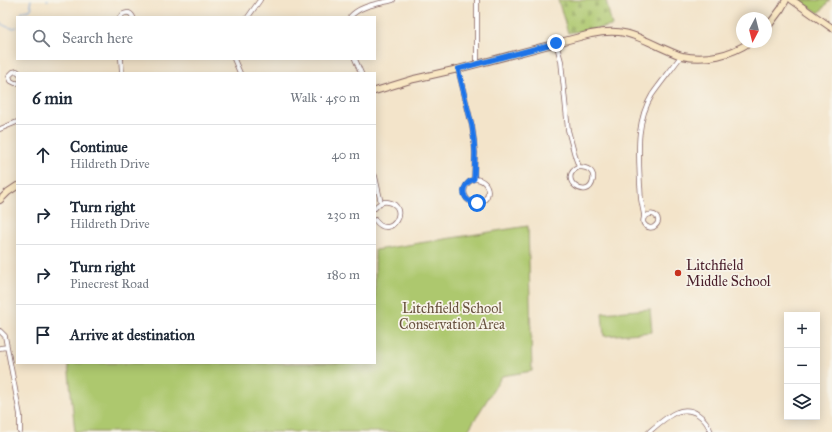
<!DOCTYPE html>
<html lang="en">
<head>
<meta charset="utf-8">
<style>
  body { margin:0; font-family:"IM FELL Great Primer",serif; background:#f2f2f3; color:#1f2937 }
  .controls { position:absolute; right:12px; bottom:12px; display:grid; overflow:hidden; border-radius:0px; box-shadow:0 2px 10px #0003 }
  .controls button { width:36px; height:36px; display:grid; place-items:center; padding:0; border:0; border-bottom:1px solid #e0e1e3; background:#fff; color:#1f2937; font:20px sans-serif }
  .compass { position:absolute; left:736px; top:12px; width:36px; height:36px; border-radius:50%; background:#fff; box-shadow:0 2px 10px #0003; rotate:187deg }
  .stop { position:absolute; width:12px; height:12px; margin:-9px; border:3px solid #1a73e8; border-radius:50%; background:#fff }
  .stop.end { background:#1a73e8; border-color:#fff; box-shadow:0 1px 4px #0008 }
  .list { margin:0; padding:0; list-style:none }
  h2 { display:flex; justify-content:space-between; align-items:center; height:52px; margin:0; padding:0 16px; font-size:17px }
  h2 small { font-size:13px; font-weight:400; color:#747a83 }
  .list li { display:grid; grid-template-columns:26px 1fr auto; gap:12px; align-items:center; box-sizing:border-box; height:60px; padding:0 16px; border-top:1px solid #e0e1e3 }
  .list b { display:block; font-size:15px; white-space:nowrap }
  .list p { margin:0; font-size:13px; white-space:nowrap; color:#747a83 }
  .list em { font-size:13px; font-style:normal; color:#747a83 }
  .icon { flex:none; width:22px; height:22px; fill:none; stroke:currentColor; stroke-width:2; stroke-linecap:round; stroke-linejoin:round }
  .map { position:relative; flex:none; width:832px; height:432px; overflow:hidden }
  .search { position:absolute; background:#fff; box-shadow:0 2px 10px #0003; left:16px; top:16px; width:360px; height:44px; display:flex; align-items:center; gap:10px; box-sizing:border-box; padding:0 14px; border-radius:0px; color:#747a83; font-size:15px }
  .panel { position:absolute; background:#fff; box-shadow:0 2px 10px #0003; left:16px; top:72px; width:360px; height:292px; border-radius:0px }
  .map>svg:first-child { display:block }
  .cemetery { fill:url(#cemetery-stones); stroke:#7c744c }
  .green { fill:#adc86e; stroke:#7c744c }
  .lines { fill:none; stroke-linecap:round; stroke-linejoin:round }
  .stream { stroke:#71a0da; stroke-width:1 }
  .street-casing { stroke:#856463; stroke-width:5.5 }
  .secondary-casing { stroke:#856463; stroke-width:8 }
  .street { stroke:#fff; stroke-width:4 }
  .secondary { stroke:#f9e7c3; stroke-width:6 }
  .route { stroke:#1a73e8; stroke-width:5 }
  .poi-dot { fill:#c8321e; stroke:#f7f3e8; stroke-width:1.5 }
  .labels { text-anchor:middle; dominant-baseline:central; stroke-width:3.5; stroke-linejoin:round; paint-order:stroke }
  .poi-label { font-size:14px; fill:#4a1f2b; stroke:#f7f3e8; text-anchor:start }
  .park-label { font-size:14px; fill:#68523f; stroke:#f7f3e8 }
</style>
</head>
<body>
<div class="map">
<svg width="832" height="432" viewBox="0 0 832 432">
  <defs>
    <pattern id="cemetery-stones" width="16" height="16" patternUnits="userSpaceOnUse"><rect width="16" height="16" fill="#adc86e"/><path d="M2 7V4a2 2 0 0 1 4 0v3zM10 15v-3a2 2 0 0 1 4 0v3z" fill="#96ab5f"/></pattern>
  </defs>
  <rect width="100%" height="100%" fill="#f7f3e8"/>
  <filter id="ink" filterUnits="userSpaceOnUse"><feTurbulence type="fractalNoise" baseFrequency=".025" numOctaves="2"/><feDisplacementMap in="SourceGraphic" scale="8" xChannelSelector="R" yChannelSelector="G"/><feConvolveMatrix kernelMatrix="1 2 1 2 8 2 1 2 1" color-interpolation-filters="sRGB"/></filter>
  <filter id="wash" filterUnits="userSpaceOnUse"><feTurbulence type="fractalNoise" baseFrequency=".012" numOctaves="4" result="noise"/><feDisplacementMap in="SourceGraphic" scale="16" xChannelSelector="R" yChannelSelector="G"/><feGaussianBlur stdDeviation="0.9" result="paint"/><feColorMatrix in="noise" values="0 0 0 0 0 0 0 0 0 0 0 0 0 0 0 0 0 1.4 0 .05"/><feComposite in="paint" operator="in"/></filter>
  <g filter="url(#wash)">
    <rect width="100%" height="100%" fill="#f3e4ca"/>
    <path class="cemetery" d="M558 0H606L612 26 568 33Z"/>
    <path class="green" d="M799 0H830L819 13Z
      M528 226 532 371 502 376 467 432H75L68 363H375V250Z
      M650 309 652 332 604 336 602 313Z"/>
    <g class="lines">
      <path class="stream" d="M47 0H48
        M20 17 21 14 23 11 30 10 32 7 30 4 31 0
        M0 23C5 26 11 30 17 27"/>
    </g>
  </g>
  <g filter="url(#ink)">
    <g class="lines">
      <defs>
        <path id="street" d="M477 0V64
          M120 17C124 12 130 11 133 17
          M248 17 260 0
          M350 17C360 5 379 4 393 0
          M556 43 561 61 568 130 575 156 579 167C555 178 589 203 593 180 595 171 587 167 579 167
          M121 59 122 73
          M234 59 240 73
          M355 59 361 73
          M458 69 472 126 474 140 475 153 474 179C466 182 461 191 467 199 469 201 472 203 475 203 492 204 493 179 474 179
          M17 83H15L11 81 9 76 13 72 17 71 19 73
          M0 129 17 122
          M375 176 381 203
          M375 208C378 204 383 201 388 202 411 206 391 242 375 220
          M645 217C654 209 663 220 655 226 652 229 647 228 644 224 642 221 644 219 644 216 644 212 642 207 642 204 640 198 641 191 640 185 639 155 635 123 652 95 661 82 672 69 681 56
          M0 331 5 336 20 415V432
          M0 348 7 347
          M649 432C656 426 668 415 677 412 693 406 706 418 711 432"/>
        <path id="secondary" d="M792 0 832 28
          M766 29 781 9 786 0
          M375 91 414 79 458 69 591 34C621 28 633 34 660 47 667 50 675 54 682 56 706 61 731 55 750 42
          M0 200 8 192 17 186"/>
      </defs>
      <use href="#street" class="street-casing"/>
      <use href="#secondary" class="secondary-casing"/>
      <use href="#street" class="street"/>
      <use href="#secondary" class="secondary"/>
    </g>
  </g>
  <g class="lines" filter="url(#ink)">
    <path class="route" d="M477 203C461 202 459 185 474 179L475 153 474 140 472 126 458 69 556 43"/>
  </g>
  <circle class="poi-dot" cx="678" cy="273" r="4"/>
  <g class="labels">
    <g class="poi-label">
      <text x="686" y="265">Litchfield<tspan x="686" dy="16">Middle School</tspan></text>
    </g>
    <g class="park-label">
      <text x="452" y="308">Litchfield School<tspan x="452" dy="16">Conservation Area</tspan></text>
    </g>
  </g>
</svg>
<div class="controls">
<button>+</button>
<button>−</button>
<button><svg class="icon" aria-label="layers" viewBox="0 0 24 24"><path d="M12 4l9 5-9 5-9-5zM3 14l9 5 9-5"/></svg></button>
</div>
<svg class="compass" viewBox="-18 -18 36 36"><path d="M0-13l5 13h-10z" fill="#e53935"/><path d="M0 13l5-13h-10z" fill="#747a83"/></svg>
<div class="stop" style="left:477px;top:203px"></div>
<div class="stop end" style="left:556px;top:43px"></div>
<div class="search"><svg class="icon" aria-label="search" viewBox="0 0 24 24"><circle cx="10" cy="10" r="6"/><path d="M15 15l6 6"/></svg>Search here</div>
<section class="panel">
<h2>6 min<small>Walk · 450 m</small></h2>
<ul class="list">
<li><svg class="icon" aria-label="ahead" viewBox="0 0 24 24"><path d="M12 20V5M6 11l6-6 6 6"/></svg><div><b>Continue</b><p>Hildreth Drive</p></div><em>40 m</em></li>
<li><svg class="icon" aria-label="right" viewBox="0 0 24 24"><path d="M7 20v-9h11M14 6l5 5-5 5"/></svg><div><b>Turn right</b><p>Hildreth Drive</p></div><em>230 m</em></li>
<li><svg class="icon" aria-label="right" viewBox="0 0 24 24"><path d="M7 20v-9h11M14 6l5 5-5 5"/></svg><div><b>Turn right</b><p>Pinecrest Road</p></div><em>180 m</em></li>
<li><svg class="icon" aria-label="arrive" viewBox="0 0 24 24"><path d="M6 21V4h12l-3 4 3 4H6"/></svg><div><b>Arrive at destination</b></div></li>
</ul>
</section>
</div>
</body>
</html>
